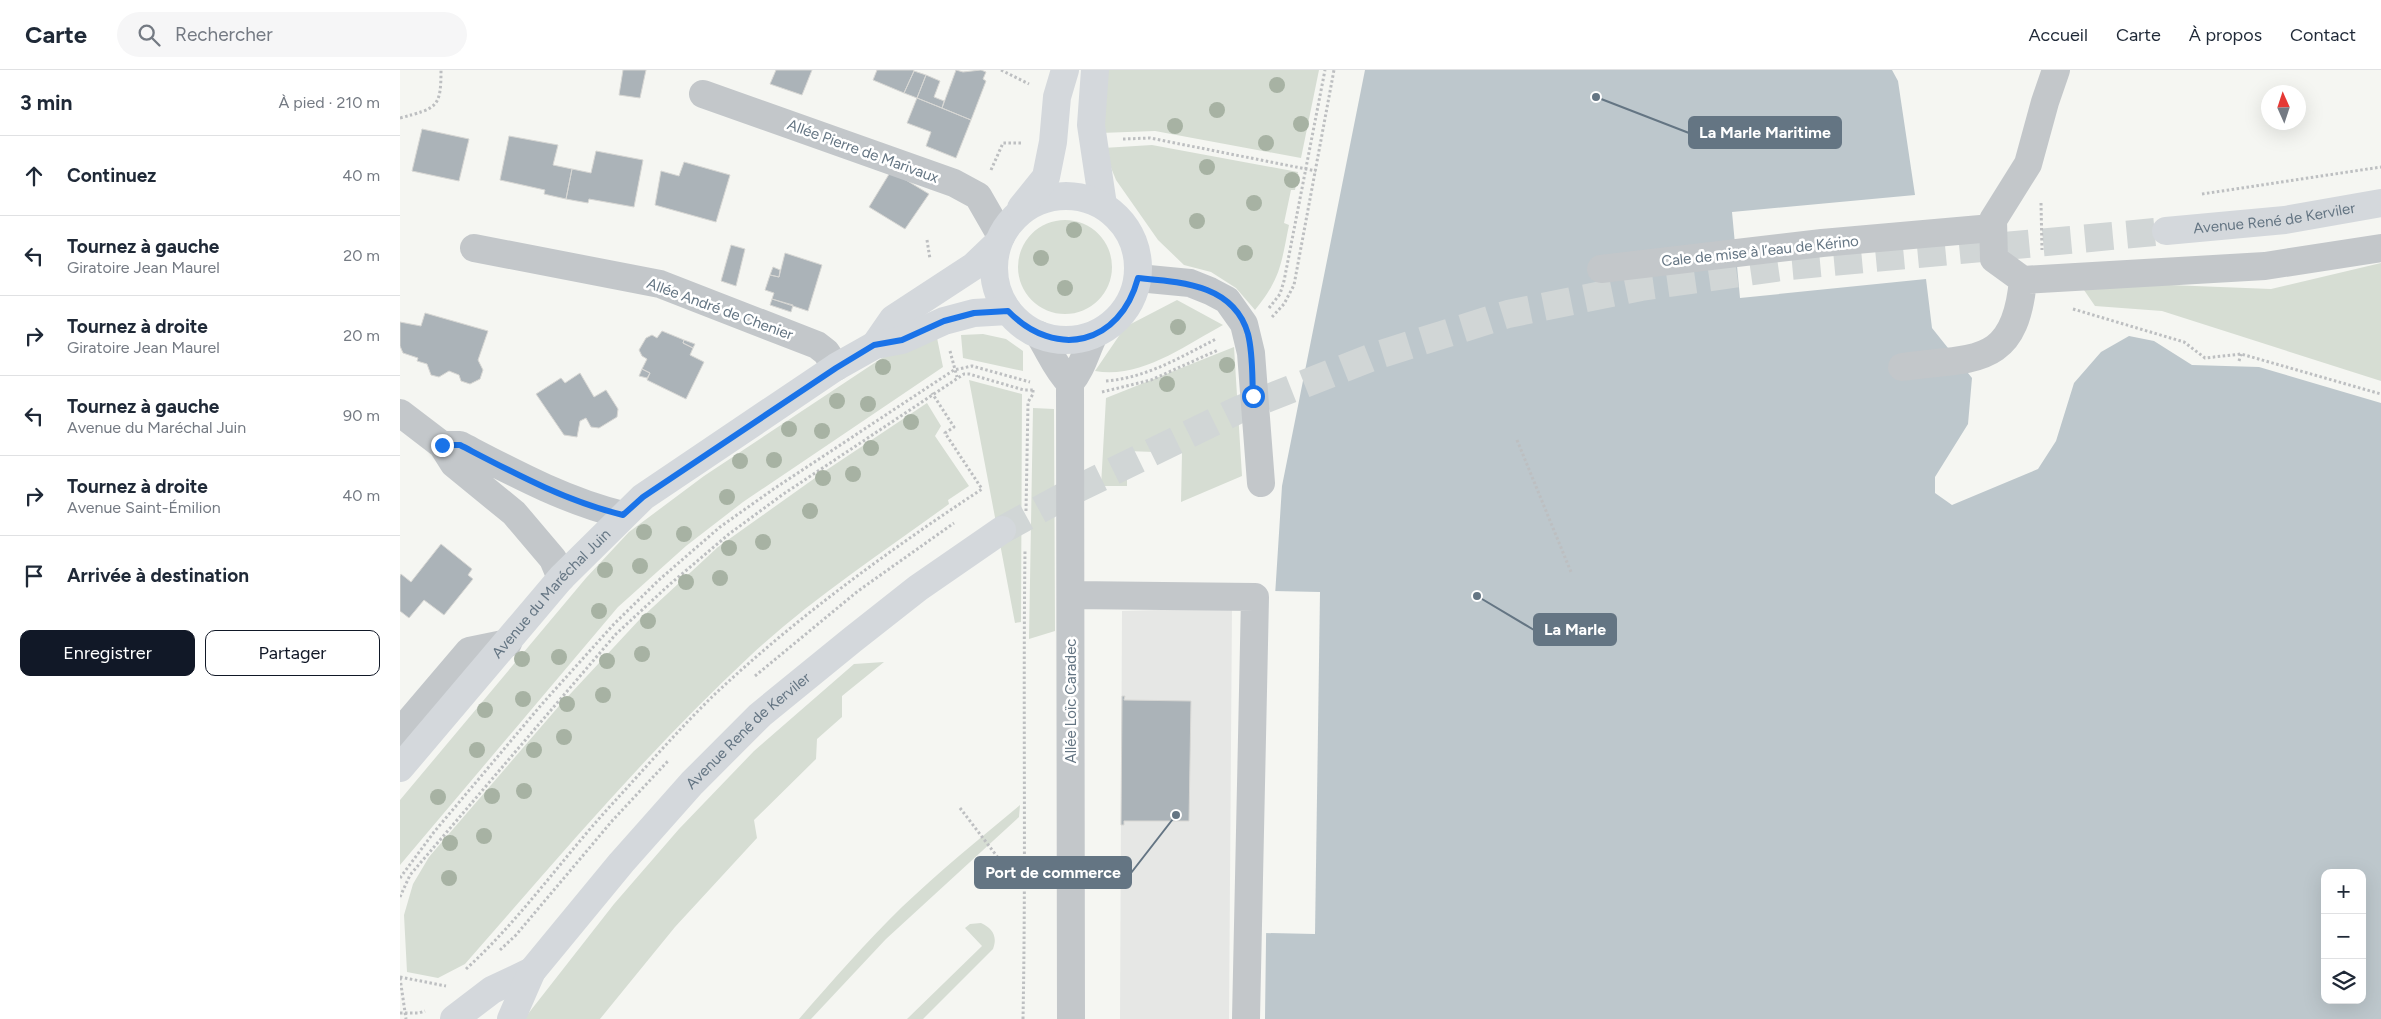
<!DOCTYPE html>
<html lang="fr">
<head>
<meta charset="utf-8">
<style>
  body { margin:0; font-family:Figtree,sans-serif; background:#f6f6f7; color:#1f2937 }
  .controls { position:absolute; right:15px; bottom:15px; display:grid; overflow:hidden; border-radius:10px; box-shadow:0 5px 20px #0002 }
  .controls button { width:45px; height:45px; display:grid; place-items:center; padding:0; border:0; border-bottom:1px solid #e0e1e3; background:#fff; color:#1f2937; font:25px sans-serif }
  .compass { position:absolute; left:1861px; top:15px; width:45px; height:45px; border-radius:50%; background:#fff; box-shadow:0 5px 20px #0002; rotate:357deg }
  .stop { position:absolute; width:15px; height:15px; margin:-11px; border:4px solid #1a73e8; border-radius:50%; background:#fff }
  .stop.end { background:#1a73e8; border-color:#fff; box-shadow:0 1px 5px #0008 }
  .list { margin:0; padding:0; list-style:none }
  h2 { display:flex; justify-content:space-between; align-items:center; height:65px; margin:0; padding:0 20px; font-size:21px }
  h2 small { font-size:16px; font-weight:400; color:#747a83 }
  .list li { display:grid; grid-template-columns:32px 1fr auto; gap:15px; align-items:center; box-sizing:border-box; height:80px; padding:0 20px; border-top:1px solid #e0e1e3 }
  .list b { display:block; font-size:19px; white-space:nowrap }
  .list p { margin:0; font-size:16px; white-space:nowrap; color:#747a83 }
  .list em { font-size:16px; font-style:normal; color:#747a83 }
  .actions { display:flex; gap:10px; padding:15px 20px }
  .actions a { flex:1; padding:11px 0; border:1px solid #111827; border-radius:10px; text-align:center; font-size:18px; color:#111827 }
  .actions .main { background:#111827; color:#fff }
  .icon { flex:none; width:28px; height:28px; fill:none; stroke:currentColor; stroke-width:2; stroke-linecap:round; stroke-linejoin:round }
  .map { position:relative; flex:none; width:1981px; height:949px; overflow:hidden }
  header { display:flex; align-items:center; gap:30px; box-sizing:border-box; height:70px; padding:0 25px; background:#fff; border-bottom:1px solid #e0e1e3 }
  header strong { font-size:24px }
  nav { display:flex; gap:28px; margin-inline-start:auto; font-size:18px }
  .search { width:350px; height:45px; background:#f6f6f7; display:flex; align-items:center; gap:12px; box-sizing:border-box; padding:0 18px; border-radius:28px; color:#747a83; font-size:19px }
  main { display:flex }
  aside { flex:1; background:#fff }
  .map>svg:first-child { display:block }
  .built { fill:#e6e7e5 }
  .green { fill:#d6ddd3 }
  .water { fill:#bdc7cc; fill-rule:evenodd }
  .pier { fill:#f5f6f2 }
  .building { fill:#abb3b8; stroke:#d7d7d4 }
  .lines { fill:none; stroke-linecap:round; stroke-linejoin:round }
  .major-tunnel { stroke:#d1d6d6; stroke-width:28; stroke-dasharray:28 14; stroke-linecap:butt }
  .path { stroke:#bdbfc1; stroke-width:3; stroke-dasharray:2.5 2.5; stroke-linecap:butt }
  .minor { stroke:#c3c7ca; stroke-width:28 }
  .major { stroke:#d4d8dc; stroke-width:28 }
  .tree { fill:#a7b2a3 }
  .route { stroke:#1a73e8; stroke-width:6 }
  .labels { text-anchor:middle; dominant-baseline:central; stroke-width:5; stroke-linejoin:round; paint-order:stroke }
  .street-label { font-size:15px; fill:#647583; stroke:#fff }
  .leader { fill:none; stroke:#647583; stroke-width:2 }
  .callout-dot { fill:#647583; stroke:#fff; stroke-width:2 }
  .callout { fill:#647583; stroke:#647583; stroke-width:2 }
  .callout-label { font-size:16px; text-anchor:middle; font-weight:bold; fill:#fff }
</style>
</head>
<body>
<header>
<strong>Carte</strong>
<div class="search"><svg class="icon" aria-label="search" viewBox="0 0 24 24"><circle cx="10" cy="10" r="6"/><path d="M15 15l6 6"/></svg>Rechercher</div>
<nav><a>Accueil</a><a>Carte</a><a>À propos</a><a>Contact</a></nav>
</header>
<main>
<aside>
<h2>3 min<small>À pied · 210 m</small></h2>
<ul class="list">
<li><svg class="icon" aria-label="ahead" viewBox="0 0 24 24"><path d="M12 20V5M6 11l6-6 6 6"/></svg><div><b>Continuez</b></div><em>40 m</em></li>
<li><svg class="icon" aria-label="left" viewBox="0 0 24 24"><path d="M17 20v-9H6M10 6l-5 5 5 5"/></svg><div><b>Tournez à gauche</b><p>Giratoire Jean Maurel</p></div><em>20 m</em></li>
<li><svg class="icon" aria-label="right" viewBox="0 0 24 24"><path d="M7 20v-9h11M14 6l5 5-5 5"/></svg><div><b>Tournez à droite</b><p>Giratoire Jean Maurel</p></div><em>20 m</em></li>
<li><svg class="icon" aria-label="left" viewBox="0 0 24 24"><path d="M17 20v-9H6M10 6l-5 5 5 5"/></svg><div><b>Tournez à gauche</b><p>Avenue du Maréchal Juin</p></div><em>90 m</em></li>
<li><svg class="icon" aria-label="right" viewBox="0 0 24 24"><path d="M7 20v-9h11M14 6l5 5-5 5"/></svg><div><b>Tournez à droite</b><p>Avenue Saint-Émilion</p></div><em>40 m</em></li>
<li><svg class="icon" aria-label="arrive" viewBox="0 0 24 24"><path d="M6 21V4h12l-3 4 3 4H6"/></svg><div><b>Arrivée à destination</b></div></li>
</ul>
<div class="actions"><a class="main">Enregistrer</a><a>Partager</a></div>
</aside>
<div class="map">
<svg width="1981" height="949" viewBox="0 0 1981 949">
  <rect width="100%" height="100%" fill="#f5f6f2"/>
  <path class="built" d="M832 538 829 949H720L722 541Z"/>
  <path class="green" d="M703 0H919L901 88 755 61 700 63Z
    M752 75 898 102 895 120H891L884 153 889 155C881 194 881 208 855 240L836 218 811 202 784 195 758 170 716 110 703 78Z
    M618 197a47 47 0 1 1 94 0a47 47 0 1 1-94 0Z
    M1981 193V311L1762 241 1695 236 1684 220 1744 214 1871 219Z
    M777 230 823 255C784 276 741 309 695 301L725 257Z
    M536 263 543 297 343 432 286 476 218 537 0 795V730L186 508 229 462 304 406 488 284Z
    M583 264 606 269 623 281V301L563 288 561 265Z
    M834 277 842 406 781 432 782 383 727 381V416H701L706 328Z
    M569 310 622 324 621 552 615 553Z
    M527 333 541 356 535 366 569 416 548 430 549 434C482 483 411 529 350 586 248 681 157 789 65 894L38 908 7 902 4 845 13 814 29 787 159 636 240 549 318 477 422 403Z
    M633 338 654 339 655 561 629 569Z
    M484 592 442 626V647L417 669 416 689 354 750 357 768 275 857 200 949H124L214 834 279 759 354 681 454 594Z
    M620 735 619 747 486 869 411 949H399C432 911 466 872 502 837 540 801 580 768 620 735Z
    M581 853C592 858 598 866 593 879L523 949H507L582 876 565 858 570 854Z"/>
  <path class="water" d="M965 0H1492L1498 11 1515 125 1332 142 1340 228 1526 209 1532 258 1572 308 1568 354 1535 407V423L1552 435 1638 399 1656 371 1674 313 1701 282 1729 266 1754 271 1792 295 1859 297 1981 333V949H865L867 794 875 526 882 416ZM1925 803H1962V930H1925Z"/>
  <path class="pier" d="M873 521 920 522 915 864 864 863Z"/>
  <path class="building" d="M223 0H246L240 28 219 25Z
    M376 0H412L402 25 370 14Z
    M477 0H513L514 1 504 23 473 10Z
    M556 0 563 2 581 0 586 2 583 9 586 11 571 50 542 38Z
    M514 1 526 5 517 28 504 23Z
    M526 5 540 11 534 27 544 31 542 38 517 28Z
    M517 28 571 50 556 88 526 76 531 62 507 53Z
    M22 59 69 69 59 111 12 101Z
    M109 66 158 75 153 95 172 99 166 129 144 124 145 120 100 110Z
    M196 81 243 90 234 137 189 129 188 133 166 129 172 99 191 103Z
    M284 92 330 105 316 152 255 135 261 101 279 106Z
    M491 101 529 124 505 159 469 137Z
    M331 175 345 179 336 216 321 211Z
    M385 183 422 195 408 241 372 229 374 223 365 220 370 205 379 207Z
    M373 197 380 200 379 207 370 205Z
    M372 229 393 235 391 242 370 235Z
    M25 243 88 261 78 290 83 300 80 309 70 314 61 311 59 305 49 301 39 307 31 305 27 294 17 291 18 288 3 283 0 276V252L21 256Z
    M262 261 284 270 283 273 293 278 290 285 304 292 286 329 247 310 250 303 242 299 247 289 242 286 239 280 246 268 252 265 257 268Z
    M284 270 295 274 293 278 283 273Z
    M242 299 250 303 247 308 239 306Z
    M180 303 194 327 206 320 218 339 217 347 199 358 191 357 186 348 180 351 177 367 164 365 136 324 161 308 165 313Z
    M41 474 72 499 68 505 73 509 44 545 24 530 9 548 0 541V506L1 504 11 512Z
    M722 626H725L724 630 791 631 789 751H724V755H721Z"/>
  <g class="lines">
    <path class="major-tunnel" d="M602 460 677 419 838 340 975 286 1108 244 1241 217 1389 196 1766 161"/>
    <path class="path" d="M601 0 629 14
      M0 48C37 38 41 38 41 0
      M723 69 750 68 916 101
      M591 100 603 73H622
      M1802 124 1981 97
      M1641 133 1642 180
      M527 170 530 189
      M869 238 880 224 884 211 925 0
      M1673 239 1784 272 1805 288 1841 284 1981 324
      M872 247 884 234 894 215 934 0
      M550 281 557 307
      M1839 291 1841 284
      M706 311C746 308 781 287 816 269
      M702 322 751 310 818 280
      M1117 370 1171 502
      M626 441 628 332 633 324V319
      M355 606 458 521 554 453
      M560 738 599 789H626
      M0 808 34 762 142 634 214 554 260 509 320 457 375 418 554 300 572 296 630 312
      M0 827 10 805 216 564 269 515 329 464 382 425 564 304H569L624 320H633
      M100 880 116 865 212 751 268 691
      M66 899C121 849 164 786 214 732 247 696 280 658 315 624 397 547 488 481 582 419L545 363 554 357 532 323
      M0 907 46 916
      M0 908 6 949
      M0 943H19L25 941
      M623 949C626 792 623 636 625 480"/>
    <path class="minor" d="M1656 0 1645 32 1628 94 1593 150 1594 189 1623 210 1865 196 1981 178
      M303 24 554 113 578 126 601 166
      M74 178 260 214 417 275 426 282 436 297
      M1201 199 1422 173 1592 158
      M738 208 790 213 810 221 827 230 844 254 851 283 861 413
      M639 265C650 282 656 299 670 313
      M1502 297C1574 287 1615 298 1623 210
      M0 343 42 375 54 394 114 443 153 489 161 508
      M42 375H60C112 402 165 431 223 445
      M672 525 855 527 846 949
      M0 662 69 581 108 573
      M671 949 670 313C682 299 686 281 694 265"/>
    <g class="major">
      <path d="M695 0 691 55 703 135"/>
      <circle cx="666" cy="198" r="72"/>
      <path d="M621 138 646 107 653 72 657 27 665 0"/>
      <path id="s1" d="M1766 161 1885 150 1981 133"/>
      <path d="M475 275 493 249 574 196 596 175"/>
      <path id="s2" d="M0 698 161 508 243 427 436 297 475 275 502 270 544 251 574 243 608 241"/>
      <path d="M54 949 92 920 132 901"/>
      <path id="s3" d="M111 949 132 901 221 793 292 713 360 645 452 570 518 518 602 460"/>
    </g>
  </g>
  <g class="tree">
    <circle cx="877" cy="15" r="8"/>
    <circle cx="817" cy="40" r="8"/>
    <circle cx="901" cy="54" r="8"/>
    <circle cx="775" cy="56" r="8"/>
    <circle cx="866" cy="73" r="8"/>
    <circle cx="807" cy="97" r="8"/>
    <circle cx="892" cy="110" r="8"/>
    <circle cx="854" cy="133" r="8"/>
    <circle cx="797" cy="151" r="8"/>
    <circle cx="674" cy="160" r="8"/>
    <circle cx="845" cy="183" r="8"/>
    <circle cx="641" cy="188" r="8"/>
    <circle cx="665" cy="218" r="8"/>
    <circle cx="778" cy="257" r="8"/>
    <circle cx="827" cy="295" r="8"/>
    <circle cx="483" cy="297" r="8"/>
    <circle cx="767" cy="314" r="8"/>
    <circle cx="437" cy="331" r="8"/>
    <circle cx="468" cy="334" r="8"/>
    <circle cx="511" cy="352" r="8"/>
    <circle cx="389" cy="359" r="8"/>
    <circle cx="422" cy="361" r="8"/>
    <circle cx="471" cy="378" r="8"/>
    <circle cx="374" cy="390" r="8"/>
    <circle cx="340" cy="391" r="8"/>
    <circle cx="453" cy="404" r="8"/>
    <circle cx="423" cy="408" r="8"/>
    <circle cx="327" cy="427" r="8"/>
    <circle cx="410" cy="441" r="8"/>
    <circle cx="244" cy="462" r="8"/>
    <circle cx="284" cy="464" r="8"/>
    <circle cx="363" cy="472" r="8"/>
    <circle cx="329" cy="478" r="8"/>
    <circle cx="240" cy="496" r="8"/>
    <circle cx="205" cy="500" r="8"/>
    <circle cx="320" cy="508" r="8"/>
    <circle cx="286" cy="512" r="8"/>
    <circle cx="199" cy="541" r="8"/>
    <circle cx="248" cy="551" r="8"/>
    <circle cx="242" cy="584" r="8"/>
    <circle cx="159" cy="587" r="8"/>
    <circle cx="122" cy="589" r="8"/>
    <circle cx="207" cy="591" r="8"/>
    <circle cx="203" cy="625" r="8"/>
    <circle cx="123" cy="629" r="8"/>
    <circle cx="167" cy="634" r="8"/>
    <circle cx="85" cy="640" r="8"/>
    <circle cx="164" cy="667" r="8"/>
    <circle cx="77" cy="680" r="8"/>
    <circle cx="134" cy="680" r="8"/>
    <circle cx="124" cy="721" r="8"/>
    <circle cx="92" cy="726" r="8"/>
    <circle cx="38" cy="727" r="8"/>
    <circle cx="84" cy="766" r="8"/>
    <circle cx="50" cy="773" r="8"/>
    <circle cx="49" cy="808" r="8"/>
  </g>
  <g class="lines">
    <path class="route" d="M42 375H60C112 402 165 431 223 445L243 427 436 298 474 275 502 270 544 251 574 243 608 241C656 290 720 275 738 208 780 212 834 214 848 264 853 284 852 305 853 326"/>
  </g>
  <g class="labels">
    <g class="street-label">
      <text transform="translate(463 81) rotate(20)">Allée Pierre de Marivaux</text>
      <text stroke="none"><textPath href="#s1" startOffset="109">Avenue René de Kerviler</textPath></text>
      <text transform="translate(1360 181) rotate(-6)">Cale de mise à l’eau de Kérino</text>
      <text transform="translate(320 239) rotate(20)">Allée André de Chenier</text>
      <text stroke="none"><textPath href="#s2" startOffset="231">Avenue du Maréchal Juin</textPath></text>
      <text transform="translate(671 631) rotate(-90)">Allée Loïc Caradec</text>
      <text stroke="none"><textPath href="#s3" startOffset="376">Avenue René de Kerviler</textPath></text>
    </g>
  </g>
  <path class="leader" d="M1196 27L1289 63M1077 526L1134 560M776 745L731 803"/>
  <g class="callout-dot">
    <circle cx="1196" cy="27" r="5"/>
    <circle cx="1077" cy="526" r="5"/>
    <circle cx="776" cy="745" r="5"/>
  </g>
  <g class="callout">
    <rect x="1289" y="47" width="152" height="31" rx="5"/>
    <rect x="1134" y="544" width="82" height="31" rx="5"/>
    <rect x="575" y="787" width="156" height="31" rx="5"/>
  </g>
  <g class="callout-label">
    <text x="1365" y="68">La Marle Maritime</text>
    <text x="1175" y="565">La Marle</text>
    <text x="653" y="808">Port de commerce</text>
  </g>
</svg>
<div class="controls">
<button>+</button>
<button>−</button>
<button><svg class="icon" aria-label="layers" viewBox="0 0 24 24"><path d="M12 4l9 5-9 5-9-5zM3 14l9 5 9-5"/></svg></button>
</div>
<svg class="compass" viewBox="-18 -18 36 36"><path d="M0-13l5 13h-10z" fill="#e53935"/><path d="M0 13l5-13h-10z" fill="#747a83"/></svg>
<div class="stop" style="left:853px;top:326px"></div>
<div class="stop end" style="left:42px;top:375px"></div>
</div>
</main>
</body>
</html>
